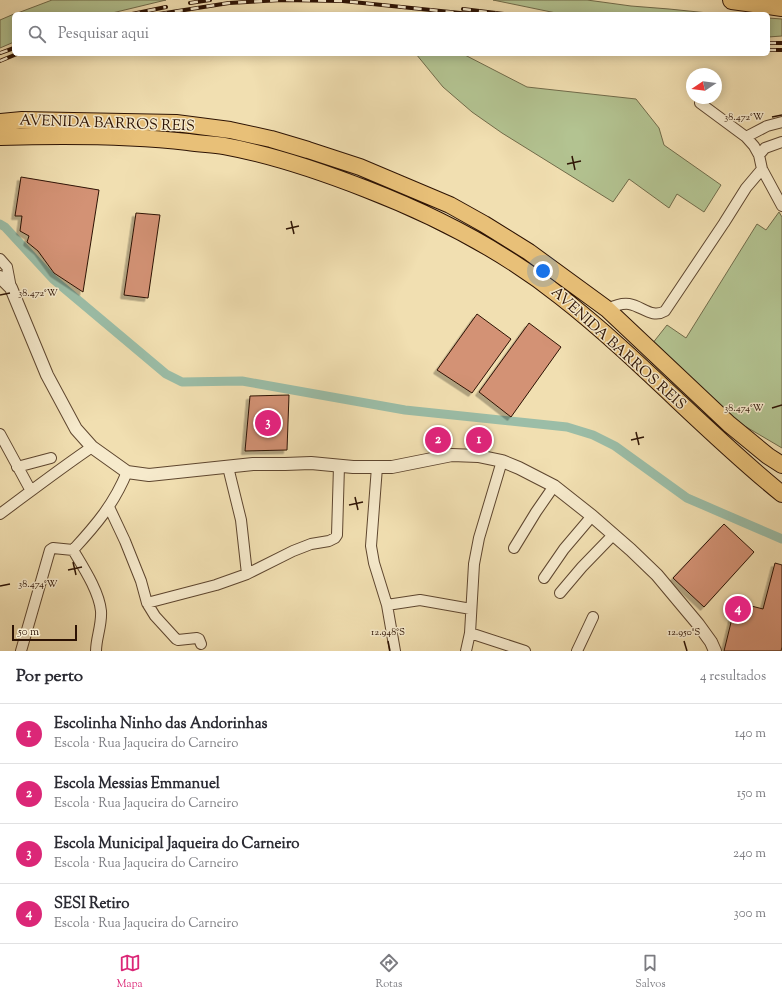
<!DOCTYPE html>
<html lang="pt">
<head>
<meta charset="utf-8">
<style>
  body { margin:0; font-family:"Sorts Mill Goudy",serif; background:#f7f7f7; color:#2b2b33 }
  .compass { position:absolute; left:686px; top:68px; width:36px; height:36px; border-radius:50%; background:#fff; box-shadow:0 2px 10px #0003; rotate:257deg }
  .scale { position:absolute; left:12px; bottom:10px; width:65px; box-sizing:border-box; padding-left:4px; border:2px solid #2d1304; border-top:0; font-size:11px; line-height:14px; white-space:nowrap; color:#2d1304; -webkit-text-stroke:3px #f6eacc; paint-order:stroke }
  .you { position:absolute; left:543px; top:271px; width:14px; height:14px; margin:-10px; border:3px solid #fff; border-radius:50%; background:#1a73e8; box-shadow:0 0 0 6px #1a73e833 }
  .badge { display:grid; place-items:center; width:26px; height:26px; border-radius:50%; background:#db2777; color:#fff; font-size:13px; font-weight:700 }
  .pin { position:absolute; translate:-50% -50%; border:2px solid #fff; box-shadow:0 1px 4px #0006 }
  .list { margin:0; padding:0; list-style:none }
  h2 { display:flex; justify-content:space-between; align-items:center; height:52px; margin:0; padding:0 16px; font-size:17px }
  h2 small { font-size:13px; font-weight:400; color:#7c7c81 }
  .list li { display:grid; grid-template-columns:26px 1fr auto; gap:12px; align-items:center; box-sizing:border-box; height:60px; padding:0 16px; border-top:1px solid #e1e1e2 }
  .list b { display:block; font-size:15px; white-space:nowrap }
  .list p { margin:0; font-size:13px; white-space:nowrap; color:#7c7c81 }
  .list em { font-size:13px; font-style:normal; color:#7c7c81 }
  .icon { flex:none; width:22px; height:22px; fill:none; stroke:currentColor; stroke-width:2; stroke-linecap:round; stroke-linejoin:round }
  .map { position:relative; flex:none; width:782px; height:651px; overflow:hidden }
  .search { position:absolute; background:#fff; box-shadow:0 2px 10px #0003; left:12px; right:12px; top:12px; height:44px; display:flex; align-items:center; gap:10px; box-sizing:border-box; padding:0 14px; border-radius:6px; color:#7c7c81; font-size:15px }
  .sheet { height:292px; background:#fff }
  nav { display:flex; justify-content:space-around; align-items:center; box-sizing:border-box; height:56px; border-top:1px solid #e1e1e2; background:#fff; font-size:11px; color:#7c7c81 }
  nav a { display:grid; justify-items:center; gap:2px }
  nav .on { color:#db2777 }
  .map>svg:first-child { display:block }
  .green { fill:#b3c391; stroke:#706b4a }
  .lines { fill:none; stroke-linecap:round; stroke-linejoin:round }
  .canal { stroke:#9bbda7; stroke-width:9 }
  .building { fill:#d39274; stroke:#2d1304; filter:url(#shadow) }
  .minor-casing { stroke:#5e462f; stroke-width:12 }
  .tertiary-casing { stroke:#5e462f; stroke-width:14 }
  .primary-casing { stroke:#2d1304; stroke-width:18 }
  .motorway-casing { stroke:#2d1304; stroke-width:20 }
  .minor { stroke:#f6eacc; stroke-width:10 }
  .tertiary { stroke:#f6eacc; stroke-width:12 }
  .primary { stroke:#e8c078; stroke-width:16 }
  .motorway { stroke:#e8c078; stroke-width:18 }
  .rail-casing { stroke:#2d1304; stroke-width:4 }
  .rail { stroke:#f6eacc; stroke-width:2.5; stroke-dasharray:8; stroke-linecap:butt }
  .ticks { fill:none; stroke:#2d1304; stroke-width:1.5 }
  .labels { text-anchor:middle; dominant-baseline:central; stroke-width:3; stroke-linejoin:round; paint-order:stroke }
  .street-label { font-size:15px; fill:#2d1304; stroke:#f6eacc }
  .ticks-label { font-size:10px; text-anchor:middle; fill:#2d1304; stroke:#f6eacc; stroke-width:3; stroke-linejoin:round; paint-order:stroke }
</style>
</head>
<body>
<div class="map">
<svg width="782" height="651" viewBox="0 0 782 651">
  <defs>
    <filter id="shadow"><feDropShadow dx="-3.5" dy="3.5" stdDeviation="0" flood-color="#0004"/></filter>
  </defs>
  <rect width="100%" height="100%" fill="#f1dfb1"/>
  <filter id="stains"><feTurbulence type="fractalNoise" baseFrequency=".005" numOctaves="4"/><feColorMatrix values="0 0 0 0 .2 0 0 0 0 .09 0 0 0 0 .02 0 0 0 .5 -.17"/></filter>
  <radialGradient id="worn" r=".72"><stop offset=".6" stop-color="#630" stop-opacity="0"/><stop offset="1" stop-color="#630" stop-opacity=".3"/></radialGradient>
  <path class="green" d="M52 0H166L108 14H15Z
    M493 0H587L631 6 669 9 718 14H561Z
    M14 14V42L0 48V20Z
    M768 18 782 19V36L768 37Z
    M416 54H463L527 87 636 99 659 128 664 145 721 185 704 212 677 194 669 208 629 179 613 202 502 133 472 112 443 87Z
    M779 212 782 217V448L731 418 652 344 667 325 686 338 757 224 766 230Z"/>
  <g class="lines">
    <path class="canal" d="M0 224 5 227 53 279 166 374 182 382 242 381 405 410 567 427 593 435 615 446 687 498 782 539"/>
  </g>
  <path class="building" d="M21 177 99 190 83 292 54 273 38 251 27 242 29 236 20 231 22 216H15Z
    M136 213 160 215 148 298 124 295Z
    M477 314 511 339 472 393 437 370Z
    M529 323 561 347 511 417 479 392Z
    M289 395 287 450 245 451 250 396Z
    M724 524 754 552 704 607 673 578Z
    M775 563 782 565V647L781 651H724L736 602 763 609Z"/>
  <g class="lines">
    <defs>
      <path id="minor" d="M700 103 746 137 754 146 759 155 762 169 782 206
        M746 137 767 126 782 122
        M759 155 765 148 782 142
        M0 259 7 267 11 288
        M607 309C614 306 621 303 629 304 642 306 652 319 665 311L724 223 746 188 762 169
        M0 434 31 491
        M17 467 51 458
        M228 467 241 520 247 574
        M377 467 371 546 374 563 387 605 395 651
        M109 507 125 541 141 581 147 603 155 616 176 639 178 640 197 638 199 639 201 644
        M0 514C31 491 61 468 92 447
        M514 548 536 512 554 486
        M73 550C83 567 99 591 101 611 102 625 96 638 96 651
        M544 578 564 549 592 516
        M560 593 582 567 613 535
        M147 603 216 585 247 574 293 551 311 544 329 541 335 538 337 535 339 466
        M387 605 420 600 471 609
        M470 633 525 651
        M21 651 50 550 53 548 73 550C96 525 114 504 127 472
        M466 651 470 633 474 564 479 538 502 461
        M577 651 593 617"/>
      <path id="tertiary" d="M0 277 11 288 47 375 76 429 92 447 127 472 149 475 253 464H285L311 463 353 467H392L452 455 478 456 502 461 519 468 554 486 592 516 631 550 657 575 698 624 711 642 715 651"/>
      <path id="primary" d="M0 122 22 120 176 123 230 130 271 139 308 150 360 167 450 205 484 224 529 252 607 309 729 424 768 456 782 465
        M0 137C63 135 126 135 188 142 200 144 212 144 224 146 273 155 320 171 366 189 436 216 502 250 561 297 639 358 705 432 782 494"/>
      <path id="motorway" d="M732 0 782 7"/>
    </defs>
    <use href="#minor" class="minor-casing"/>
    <use href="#tertiary" class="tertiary-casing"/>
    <use href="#primary" class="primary-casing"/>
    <use href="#motorway" class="motorway-casing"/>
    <use href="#minor" class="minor"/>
    <use href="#tertiary" class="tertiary"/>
    <use href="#primary" class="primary"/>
    <use href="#motorway" class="motorway"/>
    <defs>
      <path id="rail" d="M190 3 210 0
        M463 9 504 14
        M132 14 166 7
        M159 14 229 3 282 0 343 1 470 14
        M768 43H782
        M768 50H782
        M0 53 14 48
        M0 61 17 54"/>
    </defs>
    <use href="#rail" class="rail-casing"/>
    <use href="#rail" class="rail"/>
  </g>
  <path class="ticks" d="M772 117 782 115M572 156 575 170M567 164 581 161M291 221 294 234M286 229 299 226M0 295 10 293M772 408 782 405M636 432 639 445M631 440 644 437M355 497 358 510M349 505 363 502M73 562 76 575M68 570 82 567M0 586 10 584M388 641 390 651M684 641 687 651"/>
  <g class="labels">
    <g class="street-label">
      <text transform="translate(107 124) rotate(2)">AVENIDA BARROS REIS</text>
      <text transform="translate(618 349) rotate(42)">AVENIDA BARROS REIS</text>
    </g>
  </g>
  <g class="ticks-label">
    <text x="744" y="120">38.472°W</text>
    <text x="38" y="296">38.472°W</text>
    <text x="744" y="411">38.474°W</text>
    <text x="38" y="587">38.474°W</text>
    <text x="388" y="635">12.948°S</text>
    <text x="684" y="635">12.950°S</text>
  </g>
  <rect width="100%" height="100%" filter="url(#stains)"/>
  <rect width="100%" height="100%" fill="url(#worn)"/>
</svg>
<svg class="compass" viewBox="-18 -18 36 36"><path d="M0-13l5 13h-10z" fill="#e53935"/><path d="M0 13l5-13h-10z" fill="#7c7c81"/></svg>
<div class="scale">50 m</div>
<div class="you"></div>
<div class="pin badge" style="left:479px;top:440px">1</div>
<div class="pin badge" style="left:438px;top:440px">2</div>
<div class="pin badge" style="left:268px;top:423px">3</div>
<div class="pin badge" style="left:738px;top:609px">4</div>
<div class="search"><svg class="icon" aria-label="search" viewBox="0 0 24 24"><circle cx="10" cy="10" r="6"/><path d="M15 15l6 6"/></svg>Pesquisar aqui</div>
</div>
<section class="sheet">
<h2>Por perto<small>4 resultados</small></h2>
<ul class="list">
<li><span class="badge">1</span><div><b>Escolinha Ninho das Andorinhas</b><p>Escola · Rua Jaqueira do Carneiro</p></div><em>140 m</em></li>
<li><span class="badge">2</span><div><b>Escola Messias Emmanuel</b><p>Escola · Rua Jaqueira do Carneiro</p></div><em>150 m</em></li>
<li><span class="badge">3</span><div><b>Escola Municipal Jaqueira do Carneiro</b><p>Escola · Rua Jaqueira do Carneiro</p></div><em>240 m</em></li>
<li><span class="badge">4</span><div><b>SESI Retiro</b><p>Escola · Rua Jaqueira do Carneiro</p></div><em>300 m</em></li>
</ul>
</section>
<nav>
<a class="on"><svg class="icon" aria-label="map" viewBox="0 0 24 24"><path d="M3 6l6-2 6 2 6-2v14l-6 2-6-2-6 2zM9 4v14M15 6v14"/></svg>Mapa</a>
<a><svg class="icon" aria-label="directions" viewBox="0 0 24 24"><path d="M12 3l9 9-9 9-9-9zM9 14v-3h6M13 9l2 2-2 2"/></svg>Rotas</a>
<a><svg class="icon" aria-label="saved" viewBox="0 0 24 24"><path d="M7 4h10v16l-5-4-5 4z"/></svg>Salvos</a>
</nav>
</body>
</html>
